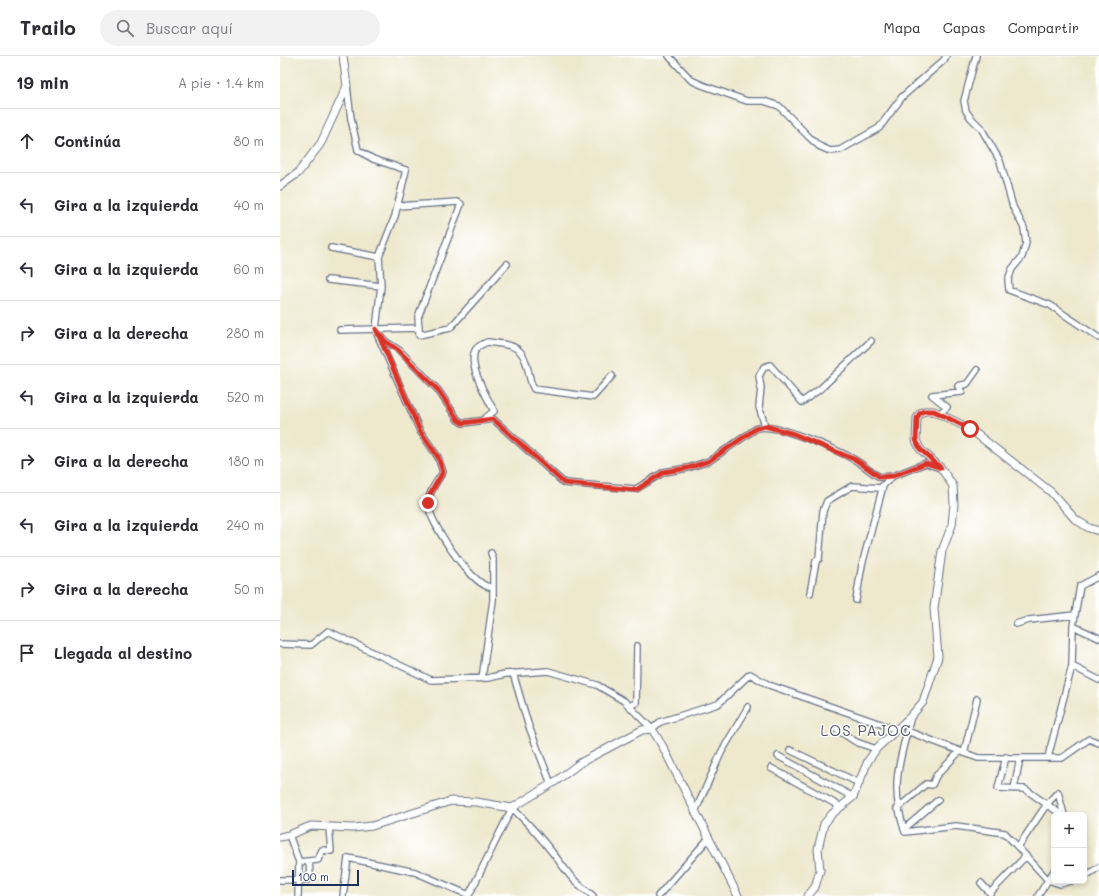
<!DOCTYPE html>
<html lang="es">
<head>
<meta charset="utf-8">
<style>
  body { margin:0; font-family:Mali,sans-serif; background:#f2f2f3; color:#2b2b33 }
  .controls { position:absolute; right:12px; bottom:12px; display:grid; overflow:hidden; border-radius:6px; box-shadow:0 2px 6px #0003 }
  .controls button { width:36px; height:36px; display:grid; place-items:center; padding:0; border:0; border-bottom:1px solid #e1e1e2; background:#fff; color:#2b2b33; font:20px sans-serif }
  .scale { position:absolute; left:12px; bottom:10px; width:67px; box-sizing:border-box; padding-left:4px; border:2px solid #1b2f5e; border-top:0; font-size:11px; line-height:14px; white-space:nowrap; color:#1b2f5e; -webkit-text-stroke:3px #fff; paint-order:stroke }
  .stop { position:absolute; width:12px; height:12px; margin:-9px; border:3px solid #d93025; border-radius:50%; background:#fff }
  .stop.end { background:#d93025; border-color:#fff; box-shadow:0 1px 4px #0008 }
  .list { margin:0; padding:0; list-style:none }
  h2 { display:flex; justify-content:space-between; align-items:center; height:52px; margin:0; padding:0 16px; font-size:17px }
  h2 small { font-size:13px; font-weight:400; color:#7c7c81 }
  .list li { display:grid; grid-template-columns:26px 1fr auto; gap:12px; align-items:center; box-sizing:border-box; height:64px; padding:0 16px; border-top:1px solid #e1e1e2 }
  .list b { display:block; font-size:15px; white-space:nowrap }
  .list em { font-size:13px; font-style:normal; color:#7c7c81 }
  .icon { flex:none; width:22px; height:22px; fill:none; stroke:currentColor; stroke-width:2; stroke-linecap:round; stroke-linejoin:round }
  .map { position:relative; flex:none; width:819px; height:840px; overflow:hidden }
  header { display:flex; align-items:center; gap:24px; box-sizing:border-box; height:56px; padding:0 20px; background:#fff; border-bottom:1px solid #e1e1e2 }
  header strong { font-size:19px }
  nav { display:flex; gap:22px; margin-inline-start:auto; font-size:14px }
  .search { width:280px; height:36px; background:#f2f2f3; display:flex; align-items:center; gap:10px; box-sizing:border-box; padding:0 14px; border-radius:22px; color:#7c7c81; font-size:15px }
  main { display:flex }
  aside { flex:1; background:#fff }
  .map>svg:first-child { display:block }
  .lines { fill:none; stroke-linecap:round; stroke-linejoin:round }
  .minor-casing { stroke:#657085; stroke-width:8 }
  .tertiary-casing { stroke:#657085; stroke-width:9 }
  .minor { stroke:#fff; stroke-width:5.5 }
  .tertiary { stroke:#fff; stroke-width:7 }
  .route { stroke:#d93025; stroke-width:5 }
  .labels { text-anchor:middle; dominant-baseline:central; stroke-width:3; stroke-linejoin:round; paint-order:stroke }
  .quarter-label { font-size:15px; letter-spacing:1px; fill:#595b6c; stroke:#fff }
</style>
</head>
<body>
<header>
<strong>Trailo</strong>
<div class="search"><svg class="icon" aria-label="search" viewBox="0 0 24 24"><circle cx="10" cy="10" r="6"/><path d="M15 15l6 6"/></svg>Buscar aquí</div>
<nav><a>Mapa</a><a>Capas</a><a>Compartir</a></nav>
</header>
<main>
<aside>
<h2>19 min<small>A pie · 1.4 km</small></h2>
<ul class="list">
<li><svg class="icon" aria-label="ahead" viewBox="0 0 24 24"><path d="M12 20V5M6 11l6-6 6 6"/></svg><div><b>Continúa</b></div><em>80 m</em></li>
<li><svg class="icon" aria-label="left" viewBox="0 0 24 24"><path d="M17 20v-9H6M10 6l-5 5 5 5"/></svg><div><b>Gira a la izquierda</b></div><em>40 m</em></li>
<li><svg class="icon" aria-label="left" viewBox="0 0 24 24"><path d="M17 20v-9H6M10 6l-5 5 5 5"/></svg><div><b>Gira a la izquierda</b></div><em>60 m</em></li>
<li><svg class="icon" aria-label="right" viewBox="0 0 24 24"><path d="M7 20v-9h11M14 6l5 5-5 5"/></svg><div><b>Gira a la derecha</b></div><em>280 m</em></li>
<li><svg class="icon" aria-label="left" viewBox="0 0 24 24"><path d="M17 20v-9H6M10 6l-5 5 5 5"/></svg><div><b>Gira a la izquierda</b></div><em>520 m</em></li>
<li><svg class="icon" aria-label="right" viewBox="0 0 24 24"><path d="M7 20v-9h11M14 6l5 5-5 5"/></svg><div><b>Gira a la derecha</b></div><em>180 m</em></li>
<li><svg class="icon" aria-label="left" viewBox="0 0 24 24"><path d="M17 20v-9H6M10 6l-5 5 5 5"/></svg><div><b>Gira a la izquierda</b></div><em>240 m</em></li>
<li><svg class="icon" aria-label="right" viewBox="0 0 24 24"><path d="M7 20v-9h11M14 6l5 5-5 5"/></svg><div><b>Gira a la derecha</b></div><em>50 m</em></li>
<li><svg class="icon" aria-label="arrive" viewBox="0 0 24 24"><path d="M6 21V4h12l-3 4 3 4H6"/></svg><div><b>Llegada al destino</b></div></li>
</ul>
</aside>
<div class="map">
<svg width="819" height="840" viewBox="0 0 819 840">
  <rect width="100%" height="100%" fill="#fff"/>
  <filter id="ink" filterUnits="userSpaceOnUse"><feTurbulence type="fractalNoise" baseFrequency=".025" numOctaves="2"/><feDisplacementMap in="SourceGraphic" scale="8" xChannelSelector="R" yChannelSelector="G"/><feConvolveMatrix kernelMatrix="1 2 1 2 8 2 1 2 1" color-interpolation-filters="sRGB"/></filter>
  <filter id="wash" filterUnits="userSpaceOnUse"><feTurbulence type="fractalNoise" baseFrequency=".012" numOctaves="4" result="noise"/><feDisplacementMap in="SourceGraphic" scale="16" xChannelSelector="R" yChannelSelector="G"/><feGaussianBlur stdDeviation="0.9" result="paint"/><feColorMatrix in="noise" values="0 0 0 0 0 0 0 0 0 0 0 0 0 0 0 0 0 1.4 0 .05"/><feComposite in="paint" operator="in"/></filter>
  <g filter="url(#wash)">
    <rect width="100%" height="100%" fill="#eee8cd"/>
  </g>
  <g filter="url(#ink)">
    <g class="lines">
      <defs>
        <path id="minor" d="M389 0 411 24 422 29 467 45H484L499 50 528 80 539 90 550 95 560 94 599 72 622 41 664 4 666 0
          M696 0 684 45 686 55 691 62 701 72 720 105 733 151 744 172 746 187 742 201 732 213 728 224 729 234 770 249 819 282
          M67 30 71 63 78 94 93 103 126 114 115 160 99 201 101 230 96 273 97 278 140 375 158 401 163 416C158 424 148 437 148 447 149 467 190 526 209 531
          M118 150 177 146 181 148 138 261 139 272
          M51 192 99 201
          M48 224 101 230
          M96 273 105 285 119 294 158 334 178 364 183 367 213 363 284 427 356 433 384 416 408 412 429 405 477 372C496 367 556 393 575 404 584 409 591 417 600 421L613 420 646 407 660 412
          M60 274 139 272V279L170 272 227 208
          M660 357 667 351 652 339 682 336 678 330 687 328 697 314
          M203 364 214 355C207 341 186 307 196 293 198 290 203 288 207 286 231 289 243 288 248 314 250 321 250 327 254 333L313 341 332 320
          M485 370 479 351 481 332 479 320 484 311 490 309 522 346 540 333 591 285
          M530 537 536 505 539 503 543 455 547 445 572 430 600 432 613 420
          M576 544 582 509 603 430
          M736 568 749 564 795 559
          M793 570 819 582
          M0 588 31 589 48 575 151 624 208 622 225 618 268 615 317 629 344 645 372 673 380 666 438 648 470 618 489 629 615 673
          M792 610 819 624
          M233 617 248 668 271 728
          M202 623 213 544V503L211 497
          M349 650 356 647 357 590
          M631 660C620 705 609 729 625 776L676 770 725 777 768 824 758 840
          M556 673 576 686 596 693
          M627 675 698 702H782L809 683 819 687
          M510 694 579 727
          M684 697 697 643
          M498 700 573 741
          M726 701 718 732 745 733 782 759
          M768 701 792 610 793 570 800 530 819 520
          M491 712 561 751
          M734 733 740 702
          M617 753 646 728 652 729 656 720 679 696
          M415 756 441 697 468 651
          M624 773 658 744
          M9 779 19 806 18 840
          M738 791 767 748 778 736 784 759
          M19 806 38 804 42 794 51 795 49 771
          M774 815 768 824 780 828 791 825
          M804 821 819 811
          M0 824H28L30 819 29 805
          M701 827 710 837 746 800
          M63 840 68 802 135 816 189 839 232 752C253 771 271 794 288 817 294 826 305 833 313 840
          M378 840 429 782"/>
        <path id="tertiary" d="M0 130 18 117 41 87 67 30 63 0
          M0 781 9 779 31 770 73 772 92 770 171 745 196 746 232 752 276 725 300 707 362 674 372 673 383 691 458 840
          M528 840 535 831 540 814 538 793 544 768 552 758 573 741 588 705 597 692 631 660 643 646 658 601 654 552 662 495 672 469 674 448 673 430 661 412 640 393 636 384 637 362 640 357 645 355H654L690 373 771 436 795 463 809 472 819 475"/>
      </defs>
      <use href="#minor" class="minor-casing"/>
      <use href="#tertiary" class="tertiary-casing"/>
      <use href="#minor" class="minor"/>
      <use href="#tertiary" class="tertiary"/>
    </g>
  </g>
  <g class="lines" filter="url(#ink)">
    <path class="route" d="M148 447 149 440 163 416 158 401 140 375 96 273 105 285 118 294 158 334 178 364 183 367 213 363 284 427 356 434 384 416 408 412 429 405 477 372 485 370 514 378 576 404 600 421 613 420 646 407 661 412 640 393 636 384 637 362 640 357 644 355H654L690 373"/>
  </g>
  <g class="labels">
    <g class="quarter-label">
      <text x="586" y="674">LOS PAJOC</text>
    </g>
  </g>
</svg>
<div class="controls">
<button>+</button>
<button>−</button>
</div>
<div class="scale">100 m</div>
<div class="stop" style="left:690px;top:373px"></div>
<div class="stop end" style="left:148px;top:447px"></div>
</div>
</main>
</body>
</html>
